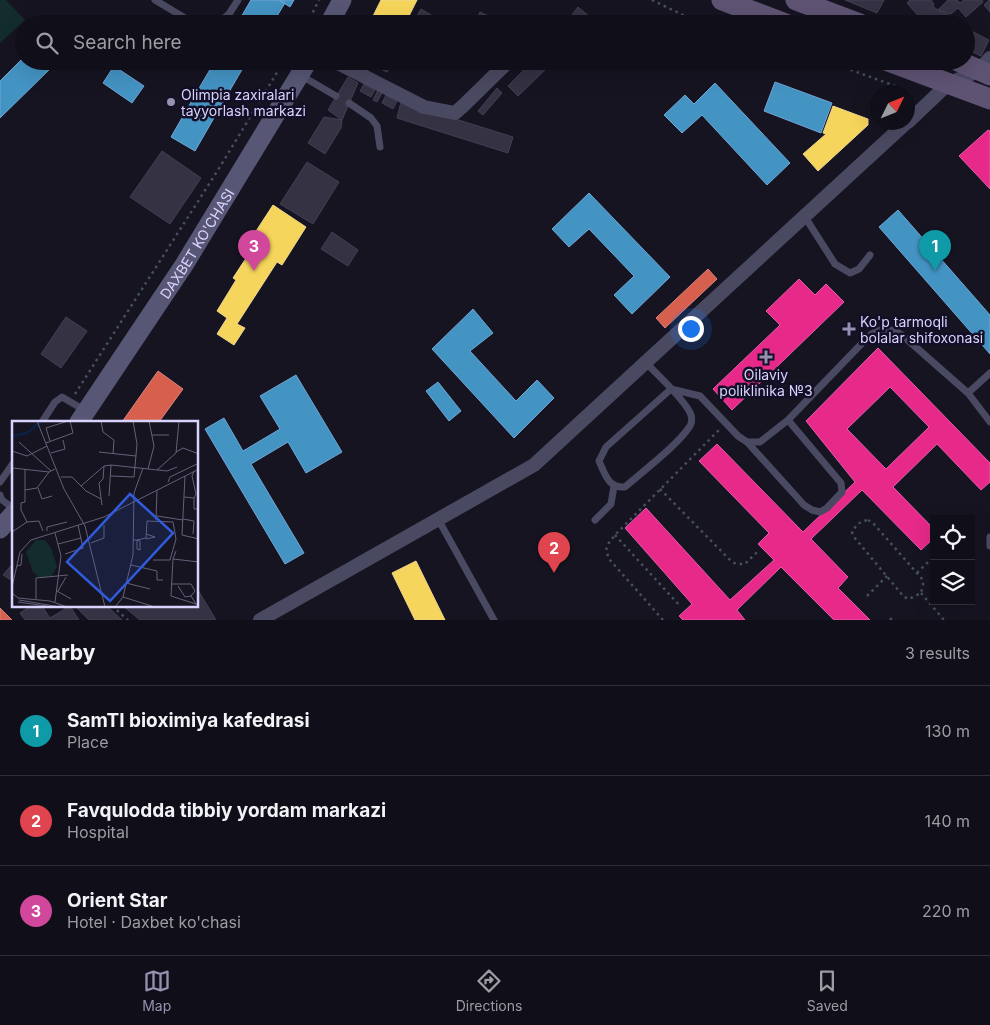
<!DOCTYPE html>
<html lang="en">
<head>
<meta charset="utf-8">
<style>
  body { margin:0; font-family:Inter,sans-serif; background:#1e1d26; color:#f1f3f6 }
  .controls { position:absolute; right:15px; bottom:15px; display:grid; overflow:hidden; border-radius:0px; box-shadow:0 5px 20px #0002 }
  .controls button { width:45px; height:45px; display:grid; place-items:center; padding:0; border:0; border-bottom:1px solid #302f38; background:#100f19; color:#f1f3f6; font:25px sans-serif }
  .compass { position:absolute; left:870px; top:85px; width:45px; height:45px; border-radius:50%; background:#100f19; box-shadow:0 5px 20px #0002; rotate:47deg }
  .you { position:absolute; left:690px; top:328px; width:18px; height:18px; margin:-12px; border:4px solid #fff; border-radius:50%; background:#1a73e8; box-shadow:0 0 0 8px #1a73e833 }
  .badge { display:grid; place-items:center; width:32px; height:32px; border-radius:50%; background:#9591b1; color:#fff; font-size:16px; font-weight:700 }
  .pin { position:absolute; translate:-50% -41px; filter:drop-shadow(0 1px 2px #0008) }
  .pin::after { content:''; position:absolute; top:26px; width:18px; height:15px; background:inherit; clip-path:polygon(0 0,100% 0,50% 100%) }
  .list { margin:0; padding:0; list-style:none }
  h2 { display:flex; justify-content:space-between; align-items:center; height:65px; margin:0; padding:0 20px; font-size:21px }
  h2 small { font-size:16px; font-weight:400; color:#9c9ca2 }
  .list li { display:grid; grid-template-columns:32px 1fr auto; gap:15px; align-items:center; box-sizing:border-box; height:90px; padding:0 20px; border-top:1px solid #302f38 }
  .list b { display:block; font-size:19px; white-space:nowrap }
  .list p { margin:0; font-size:16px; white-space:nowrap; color:#9c9ca2 }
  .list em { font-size:16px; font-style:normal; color:#9c9ca2 }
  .icon { flex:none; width:28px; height:28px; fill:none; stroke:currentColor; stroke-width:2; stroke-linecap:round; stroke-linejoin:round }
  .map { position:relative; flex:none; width:990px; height:620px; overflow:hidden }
  .search { position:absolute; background:#100f19; box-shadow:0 5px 20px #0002; left:15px; right:15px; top:15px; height:55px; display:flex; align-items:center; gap:12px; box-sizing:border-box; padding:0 18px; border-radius:28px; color:#9c9ca2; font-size:19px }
  .sheet { height:335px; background:#100f19 }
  nav { display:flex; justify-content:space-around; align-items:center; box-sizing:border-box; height:70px; border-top:1px solid #302f38; background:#100f19; font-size:14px; color:#9c9ca2 }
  nav a { display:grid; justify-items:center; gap:2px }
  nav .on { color:#9591b1 }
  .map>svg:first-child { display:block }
  .grass { fill:#132c2d }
  .homes { fill:#f6d55c; stroke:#edd58d }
  .shops { fill:#d6604d; stroke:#d78382 }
  .schools { fill:#4393c3; stroke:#70a6d5 }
  .health { fill:#e7298a; stroke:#e35cad; fill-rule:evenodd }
  .building { fill:#343243; stroke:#433f54 }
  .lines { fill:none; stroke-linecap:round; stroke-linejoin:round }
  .path { stroke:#44505f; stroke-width:2.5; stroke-dasharray:2.5 4; stroke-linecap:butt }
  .service { stroke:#4a4962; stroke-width:7 }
  .minor { stroke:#4a4962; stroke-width:14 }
  .secondary { stroke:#575674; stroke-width:19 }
  .primary { stroke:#5e5373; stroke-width:21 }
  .poi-dot { fill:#9591b1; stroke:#130f26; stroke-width:2 }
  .labels { text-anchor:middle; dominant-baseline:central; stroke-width:5; stroke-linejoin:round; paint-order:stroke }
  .poi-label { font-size:14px; fill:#d9d4ff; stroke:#130f26; text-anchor:start }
  .street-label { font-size:14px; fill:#d9d4ff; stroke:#130f26 }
  .inset-river { fill:none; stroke:#0d2144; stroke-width:2.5 }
  .inset-road { fill:none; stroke:#64617a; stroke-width:1 }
  .view { fill:#305bdc; fill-opacity:0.15; stroke:#305bdc; stroke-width:2.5 }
  .inset-edge { fill:none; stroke:#d9d4ff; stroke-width:2.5 }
</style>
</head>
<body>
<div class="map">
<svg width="990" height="620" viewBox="0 0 990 620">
  <rect width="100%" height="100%" fill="#161421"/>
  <path class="grass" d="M0 0H6L25 20 0 43Z"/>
  <path class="homes" d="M381 0H417L405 24H369Z
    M833 106 868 119V125L818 171 803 154 826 134 823 133Z
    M273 205 306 227 282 265 277 262 237 324 245 328 234 345 217 334 227 318 217 311 236 280 233 278 252 249 247 245Z
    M416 561 445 620H415L392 573Z"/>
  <path class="shops" d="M708 269 717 279 665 328 656 318Z
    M158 371 183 389 159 422H122Z
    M0 608 12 620H0Z"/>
  <path class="schools" d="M251 0H279L285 3 274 21 276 24H237Z
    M279 0H294L290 7Z
    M24 57V61H45L51 68 0 118V81Z
    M215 61H247L222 104 198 90Z
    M114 66 144 86 132 103 103 83Z
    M775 82 832 103 821 133 764 111Z
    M715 83 790 163 767 185 702 115 682 133 664 115 685 95 694 104Z
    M198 90 222 104 195 151 171 137Z
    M589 193 670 277 632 314 614 295 634 276 589 229 569 247 552 229Z
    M898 210 990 315V354L879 227Z
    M473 309 493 333 470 351 516 401 537 380 554 398 514 438 432 349Z
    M296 375 342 452 306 473 288 442 251 464 304 553 285 564 205 429 224 418 243 451 280 429 260 396Z
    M438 382 461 411 449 421 426 391Z"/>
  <path class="health" d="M988 130 990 131V189L959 156Z
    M799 279 815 295 826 284 844 302 732 410 713 389 780 325 766 311Z
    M878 348 990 463V482L981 490 937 444 893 487 934 529V538L921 550 862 490 811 539 848 577 838 588 870 620H834L781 567 737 610 745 620H683L679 616 692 604 625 528 646 508 730 600 774 560 758 544 769 533 699 461 717 444 803 532 855 482 806 421ZM890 387 929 427 886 469 847 429Z"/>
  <path class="building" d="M845 0H884L877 13Z
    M910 0H931L934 4 933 7 958 20 956 24H922L924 22 907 3Z
    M948 0H957L960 3 964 0H982L983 2 966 17 958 8 951 14 938 10Z
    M989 0H990V12L984 5Z
    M578 7 590 17 585 24H565Z
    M421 9 446 24H412Z
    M480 12 503 23 502 24H474Z
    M969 30 989 40 981 56 966 49V34Z
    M371 61H393L387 72 370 64Z
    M533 61H547L550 65 518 96 508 86Z
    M348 77 358 83 342 120 328 110Z
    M364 84 375 90 371 97 360 91Z
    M497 88 502 93 483 115 478 111Z
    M378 90 382 93 377 102 373 100Z
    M386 95 397 101 393 109 382 103Z
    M401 102 513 137 508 153 397 118Z
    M324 117 342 120 341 128 325 154 308 143Z
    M162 151 201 178 170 224 130 197Z
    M307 162 339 182 313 224 280 204Z
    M332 232 358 250 348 266 321 249Z
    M66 317 87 331 61 368 41 354Z
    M14 562V582L3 575Z
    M198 590 216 620H140L123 606H198Z
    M31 606H42L50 618 70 606 79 620H25L20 613Z
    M75 606H107L122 620H89Z"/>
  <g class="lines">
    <path class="path" d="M652 0 685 16 718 24
      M875 19 885 24
      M307 24 319 0
      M826 61 901 88
      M75 394 218 170 284 61
      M660 489 732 562 737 564H745L758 551
      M868 520 873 523 923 580V585L921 593 909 599 904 597 854 537 852 532C856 525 860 521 868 520Z
      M615 535 680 606
      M917 573 934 556
      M921 593 944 620
      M867 596 887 576
      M112 606 128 620
      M663 620 609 559 606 550 608 544 615 535 719 430
      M890 620 892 618"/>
    <path class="service" d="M155 0 195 24
      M217 24 229 14 238 0
      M300 75 336 96
      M349 103 371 118 377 126 380 147
      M805 217 835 264 850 273 859 269 870 255
      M646 363C657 374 687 402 691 415 692 419 692 423 690 426 677 446 643 471 625 487 608 488 605 474 599 461L606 447 671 389 700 396 738 436 747 442H760L788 420 868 337C879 327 890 327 902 335L968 393 990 422
      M968 393 990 373
      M42 422 55 402 62 397 86 411
      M747 442 804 505 812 510 820 512 827 508 842 492 841 483 788 420
      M0 482 14 462
      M0 495 2 500 14 509
      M438 519 494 620
      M595 520 611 504 614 486
      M990 537V546"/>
    <path class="minor" d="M547 24 548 23
      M334 61 424 107 455 113 463 106 509 61
      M908 122 948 84 978 71 990 58
      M260 620 534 465 907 122"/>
    <g class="secondary">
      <path d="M329 24 342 0"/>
      <path id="s1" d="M79 422 184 265 308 61"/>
      <path d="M0 529 14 513"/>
    </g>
    <path class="primary" d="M722 0 786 24
      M796 0 860 24
      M888 61 990 99
      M958 61 990 75"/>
  </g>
  <g class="poi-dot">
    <circle cx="171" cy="102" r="5"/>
    <path d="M846.5 321.5h5v5h5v5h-5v5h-5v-5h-5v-5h5z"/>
    <path d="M763.5 349.5h5v5h5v5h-5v5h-5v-5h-5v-5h5z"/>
  </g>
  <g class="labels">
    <g class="poi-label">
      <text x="181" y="94">Olimpia zaxiralari<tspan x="181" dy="16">tayyorlash markazi</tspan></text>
      <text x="860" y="321">Ko'p tarmoqli<tspan x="860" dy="16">bolalar shifoxonasi</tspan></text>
      <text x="766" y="374" text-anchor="middle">Oilaviy<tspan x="766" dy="16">poliklinika №3</tspan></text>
    </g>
    <g class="street-label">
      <text stroke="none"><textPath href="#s1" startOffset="214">DAXBET KO'CHASI</textPath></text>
    </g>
  </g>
  <g transform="translate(12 421)">
    <rect width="186" height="186" fill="#161421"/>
    <path d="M24 119H33L39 127 45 145 40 155 28 157 21 151 14 131Z" fill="#132c2d"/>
    <path class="inset-river" d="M0 15 15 12 30 0"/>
    <path class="inset-road" d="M25 0 52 68 73 105 93 186M89 0 91 11 102 19 101 33M140 14H157M38 20 34 7 56 0M7 21 39 50M34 22 61 12 58 0M0 30 15 35 35 25M87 31 124 35M164 31 171 27 187 33M39 32 53 28 51 19M1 47 37 51M13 48V81L9 82V89L15 101M136 48 142 25 137 0M145 49 164 32 167 0M99 55 122 56 125 23 121 0M173 55 170 114 187 118M49 56H60L74 70 89 78M156 61 158 56 187 42M69 65 92 45M26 67 30 78 40 75M13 69 25 67 37 51 43 48M97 75 99 44 155 50 165 46M172 76 182 77 184 73 180 55 182 50M182 77V88H187M90 84 87 62 91 58 92 45 99 44M145 95 171 99M171 98 182 100 181 113M144 99 145 69M35 110V106L55 101M0 111 15 101 27 100 31 110M43 112 49 135 43 181M134 118 143 116 134 113M121 119H125L128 120V129L125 128V119L134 117 135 100 161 101 164 118 158 139H141M79 122 92 117V104M46 123 69 117M164 130 161 138 187 141M53 133 71 127 66 104M161 138 159 175 187 184M119 144 145 150V159H151M5 145 9 144 10 133M114 162 138 168M159 163H179L183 170 179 175M166 165 173 176 179 175 184 183M0 166 8 131 19 119 92 96 187 48M45 170 59 178M46 170 54 156M0 172 6 177 38 180 55 186M111 176 143 186M24 178V157L56 154M7 179 48 186M6 181 41 186M103 186 111 176 121 134 122 72 131 47"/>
    <path class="view" d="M118 73 161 112 98 180 55 141Z"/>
    <rect width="186" height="186" class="inset-edge"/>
  </g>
</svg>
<div class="controls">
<button><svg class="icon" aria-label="locate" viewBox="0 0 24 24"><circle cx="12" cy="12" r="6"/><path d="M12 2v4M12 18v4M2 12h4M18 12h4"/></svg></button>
<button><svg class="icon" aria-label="layers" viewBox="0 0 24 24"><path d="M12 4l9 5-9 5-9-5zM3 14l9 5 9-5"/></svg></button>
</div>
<svg class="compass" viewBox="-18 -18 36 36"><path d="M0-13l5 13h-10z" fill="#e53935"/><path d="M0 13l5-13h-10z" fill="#9c9ca2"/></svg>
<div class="you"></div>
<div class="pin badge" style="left:935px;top:271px;background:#0f9aa8">1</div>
<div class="pin badge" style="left:554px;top:573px;background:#e0444e">2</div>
<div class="pin badge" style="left:254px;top:271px;background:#d1479c">3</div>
<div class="search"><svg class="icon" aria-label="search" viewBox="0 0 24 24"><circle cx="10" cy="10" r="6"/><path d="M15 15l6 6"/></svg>Search here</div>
</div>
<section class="sheet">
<h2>Nearby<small>3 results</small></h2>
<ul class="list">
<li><span class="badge" style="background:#0f9aa8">1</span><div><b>SamTI bioximiya kafedrasi</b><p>Place</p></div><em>130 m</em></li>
<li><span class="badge" style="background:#e0444e">2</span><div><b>Favqulodda tibbiy yordam markazi</b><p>Hospital</p></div><em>140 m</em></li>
<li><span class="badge" style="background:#d1479c">3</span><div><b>Orient Star</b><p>Hotel · Daxbet ko'chasi</p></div><em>220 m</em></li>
</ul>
</section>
<nav>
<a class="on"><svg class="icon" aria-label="map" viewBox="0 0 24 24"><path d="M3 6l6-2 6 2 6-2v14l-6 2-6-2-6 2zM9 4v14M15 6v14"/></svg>Map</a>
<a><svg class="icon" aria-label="directions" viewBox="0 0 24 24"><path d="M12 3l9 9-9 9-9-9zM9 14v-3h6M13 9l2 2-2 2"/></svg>Directions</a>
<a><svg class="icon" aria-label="saved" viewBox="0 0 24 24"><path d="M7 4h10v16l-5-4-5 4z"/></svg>Saved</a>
</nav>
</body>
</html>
